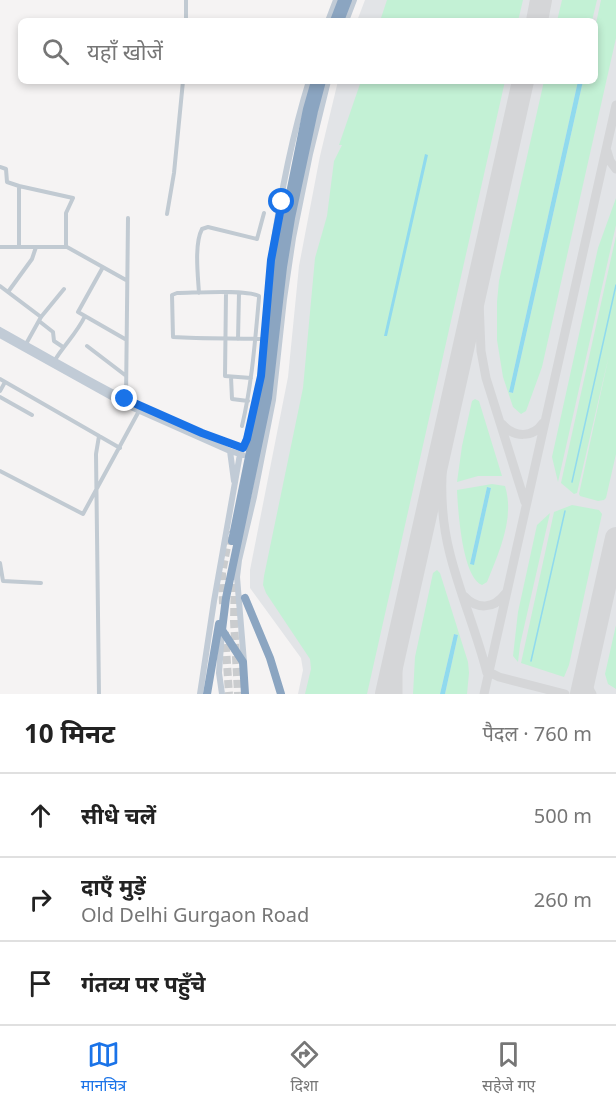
<!DOCTYPE html>
<html lang="hi">
<head>
<meta charset="utf-8">
<style>
  body { margin:0; font-family:"Noto Sans","Noto Sans Devanagari",sans-serif; background:#f2f2f2; color:#222 }
  .stop { position:absolute; width:18px; height:18px; margin:-14px; border:4px solid #1a73e8; border-radius:50%; background:#fff }
  .stop.end { background:#1a73e8; border-color:#fff; box-shadow:0 2px 6px #0008 }
  .list { margin:0; padding:0; list-style:none }
  h2 { display:flex; justify-content:space-between; align-items:center; height:78px; margin:0; padding:0 24px; font-size:26px }
  h2 small { font-size:20px; font-weight:400; color:#767676 }
  .list li { display:grid; grid-template-columns:39px 1fr auto; gap:18px; align-items:center; box-sizing:border-box; height:84px; padding:0 24px; border-top:2px solid #e0e0e0 }
  .list b { display:block; font-size:22px; white-space:nowrap }
  .list p { margin:0; font-size:20px; white-space:nowrap; color:#767676 }
  .list em { font-size:20px; font-style:normal; color:#767676 }
  .icon { flex:none; width:33px; height:33px; fill:none; stroke:currentColor; stroke-width:2; stroke-linecap:round; stroke-linejoin:round }
  .map { position:relative; flex:none; width:616px; height:694px; overflow:hidden }
  .search { position:absolute; background:#fff; box-shadow:0 3px 9px #0003; left:18px; right:18px; top:18px; height:66px; display:flex; align-items:center; gap:15px; box-sizing:border-box; padding:0 21px; border-radius:9px; color:#767676; font-size:22px }
  .sheet { height:330px; background:#fff }
  nav { display:flex; justify-content:space-around; align-items:center; box-sizing:border-box; height:84px; border-top:2px solid #e0e0e0; background:#fff; font-size:16px; color:#767676 }
  nav a { display:grid; justify-items:center; gap:3px }
  nav .on { color:#1a73e8 }
  .map>svg:first-child { display:block }
  .airport { fill:#e2e4e7 }
  .green { fill:#c3f1d5; fill-rule:evenodd }
  .water { fill:#90daee }
  .lines { fill:none; stroke-linecap:round; stroke-linejoin:round }
  .stream { stroke:#90daee; stroke-width:1.5 }
  .taxiway { stroke:#d5d6d8; stroke-width:9 }
  .runway { stroke:#d5d6d8; stroke-width:22 }
  .highway-tunnel { stroke:#caccce; stroke-width:8; stroke-dasharray:8 4; stroke-linecap:butt }
  .street { stroke:#c1cad2; stroke-width:4 }
  .secondary { stroke:#c1cbd6; stroke-width:6 }
  .highway { stroke:#8ba5c1; stroke-width:8 }
  .route { stroke:#1a73e8; stroke-width:8 }
</style>
</head>
<body>
<div class="map">
<svg width="616" height="694" viewBox="0 0 616 694">
  <rect width="100%" height="100%" fill="#f5f3f3"/>
  <path class="airport" d="M365 0H616V694H298L303 670 301 658 250 588V570L288 377 299 266 320 156 338 81H595V21H357Z"/>
  <path class="green" d="M387 0H523L518 21H380Z
    M562 0H597L592 21H557Z
    M601 0H616V38L542 367 526 411 521 414 513 407 503 377 497 340V302L499 281 544 81H578L509 392 513 393 583 81H595V28Z
    M361 81H505L367 694H305L311 669 310 659 266 593 263 585 264 576 303 388 315 258 327 216 334 161 342 145H339Z
    M616 198V225L558 482 552 457 598 248Z
    M616 236V454L606 498 604 500 598 501 580 496 579 494 609 355 577 493 574 494 561 483Z
    M475 399 479 401 502 476H478L457 482 462 446 472 401Z
    M492 484 505 486C515 518 499 552 487 582L482 585C462 577 458 510 457 490ZM487 487 491 488 474 564H470Z
    M572 505 599 510 602 514 569 665 564 677 521 663 554 512Z
    M550 513 520 645 518 662 513 656 518 612 537 525Z
    M437 570 440 573 468 662 469 673 467 694H445L458 635 454 634 440 694H413L415 657 433 573Z
    M616 625V689L608 684 605 674Z"/>
  <path class="water" d="M578 81H583L513 393 509 392Z
    M425 154 428 155 387 336H384Z
    M487 487 491 488 474 565 470 564Z
    M454 634 458 635 445 694H440Z"/>
  <g class="lines">
    <path class="stream" d="M572 482 616 285
      M531 661 565 511"/>
    <path class="taxiway" d="M607 151 610 161 616 169
      M485 253 479 301 481 351 486 378 525 502
      M449 416C440 462 438 508 450 554 460 594 477 633 487 673
      M502 424C514 438 533 438 543 423
      M464 596C477 610 494 609 505 594
      M487 667 491 673 499 677 565 694
      M586 672 588 687 592 694
      M398 694V662L403 617
      M484 694 616 105"/>
    <path class="runway" d="M537 21 541 0
      M386 694 523 81
      M581 694 616 538"/>
    <path class="highway-tunnel" d="M235 572 234 621 238 694
      M223 604 222 573 230 531
      M225 632 229 694"/>
    <path class="street" d="M186 0V21
      M0 167 6 169 7 182 19 186V247
      M19 186 73 198 66 213V247
      M167 214 174 173 183 81
      M0 247H67L126 280
      M103 267 78 312 125 339
      M0 286 41 317
      M8 292 32 259 36 247
      M199 293C198 276 194 244 202 229L208 227 257 239 264 213
      M226 293 225 376 251 378
      M39 321 53 332 54 341 63 347
      M238 339 239 293
      M26 344 41 317 64 289
      M87 346 125 375
      M55 360C64 345 77 333 85 316
      M231 377 232 399 248 401
      M0 379 120 448
      M0 391 5 382
      M0 397 32 415
      M126 399 128 218
      M242 426C252 384 255 341 259 298V296C246 289 194 293 177 293L172 295 173 337C204 339 234 338 265 339
      M0 471 83 514 139 411
      M0 563 3 581 41 583
      M99 694 96 454 99 436"/>
    <path class="secondary" d="M328 21 336 0
      M346 21 354 0
      M0 330C79 374 158 423 245 448
      M0 335 122 403 230 451 243 455
      M230 451 234 481
      M244 662 237 577 239 560 254 497 273 400 284 299 293 238 310 154 328 81
      M200 694 214 601 240 454C267 394 263 324 271 260 279 203 292 136 309 81
      M222 694 219 673 222 631"/>
    <path class="highway" d="M334 21 342 0
      M340 21 348 0
      M232 541 264 382 276 266 285 218 307 109 315 81
      M245 598 270 658 281 694
      M207 694 219 624
      M245 694 243 662 222 630 226 598 268 398 283 267 291 218 314 111 322 81"/>
  </g>
  <g class="lines">
    <path class="route" d="M125 399 202 433 243 448 247 439 261 376 271 260 282 202"/>
  </g>
</svg>
<div class="stop" style="left:282px;top:202px"></div>
<div class="stop end" style="left:125px;top:399px"></div>
<div class="search"><svg class="icon" aria-label="search" viewBox="0 0 24 24"><circle cx="10" cy="10" r="6"/><path d="M15 15l6 6"/></svg>यहाँ खोजें</div>
</div>
<section class="sheet">
<h2>10 मिनट<small>पैदल · 760 m</small></h2>
<ul class="list">
<li><svg class="icon" aria-label="ahead" viewBox="0 0 24 24"><path d="M12 20V5M6 11l6-6 6 6"/></svg><div><b>सीधे चलें</b></div><em>500 m</em></li>
<li><svg class="icon" aria-label="right" viewBox="0 0 24 24"><path d="M7 20v-9h11M14 6l5 5-5 5"/></svg><div><b>दाएँ मुड़ें</b><p>Old Delhi Gurgaon Road</p></div><em>260 m</em></li>
<li><svg class="icon" aria-label="arrive" viewBox="0 0 24 24"><path d="M6 21V4h12l-3 4 3 4H6"/></svg><div><b>गंतव्य पर पहुँचे</b></div></li>
</ul>
</section>
<nav>
<a class="on"><svg class="icon" aria-label="map" viewBox="0 0 24 24"><path d="M3 6l6-2 6 2 6-2v14l-6 2-6-2-6 2zM9 4v14M15 6v14"/></svg>मानचित्र</a>
<a><svg class="icon" aria-label="directions" viewBox="0 0 24 24"><path d="M12 3l9 9-9 9-9-9zM9 14v-3h6M13 9l2 2-2 2"/></svg>दिशा</a>
<a><svg class="icon" aria-label="saved" viewBox="0 0 24 24"><path d="M7 4h10v16l-5-4-5 4z"/></svg>सहेजे गए</a>
</nav>
</body>
</html>
